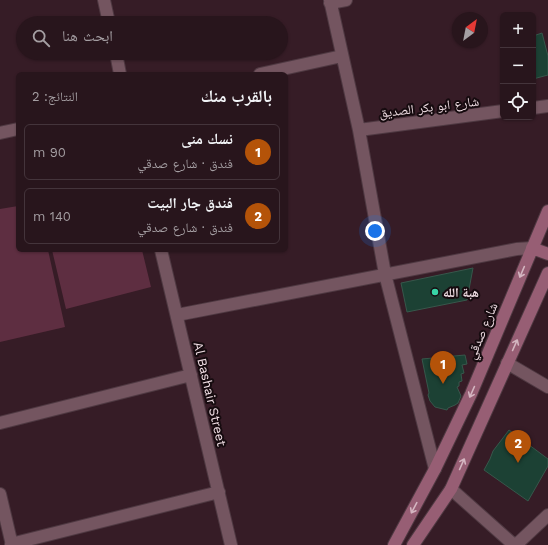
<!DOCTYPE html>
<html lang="ar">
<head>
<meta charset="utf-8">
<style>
  body { margin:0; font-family:"Work Sans","Noto Naskh Arabic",sans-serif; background:#301e25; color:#f1f3f6; direction:rtl }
  .controls { position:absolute; right:12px; top:12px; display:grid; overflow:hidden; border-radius:6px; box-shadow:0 1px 3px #0004 }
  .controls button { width:36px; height:36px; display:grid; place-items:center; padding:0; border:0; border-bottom:1px solid #44343b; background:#28151c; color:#f1f3f6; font:20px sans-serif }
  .compass { position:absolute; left:452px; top:12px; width:36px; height:36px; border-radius:50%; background:#28151c; box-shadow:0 1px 3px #0004; rotate:32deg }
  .you { position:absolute; left:375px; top:231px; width:14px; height:14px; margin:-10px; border:3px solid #fff; border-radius:50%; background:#1a73e8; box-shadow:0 0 0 6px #1a73e833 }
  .badge { display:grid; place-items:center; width:26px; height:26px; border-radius:50%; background:#b45309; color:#fff; font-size:13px; font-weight:700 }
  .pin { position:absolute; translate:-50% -33px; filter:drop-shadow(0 1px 2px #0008) }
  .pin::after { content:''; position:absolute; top:21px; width:14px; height:12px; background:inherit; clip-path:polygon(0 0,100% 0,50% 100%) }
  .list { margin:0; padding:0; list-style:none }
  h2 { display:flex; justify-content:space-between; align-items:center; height:52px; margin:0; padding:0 16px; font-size:17px }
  h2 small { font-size:13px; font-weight:400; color:#a59fa3 }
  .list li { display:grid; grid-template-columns:26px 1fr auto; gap:12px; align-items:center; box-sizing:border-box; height:56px; margin:0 8px 8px; padding:0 8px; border:1px solid #44343b; border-radius:6px }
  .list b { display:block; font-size:15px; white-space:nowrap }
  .list p { margin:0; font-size:13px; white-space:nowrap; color:#a59fa3 }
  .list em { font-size:13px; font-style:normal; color:#a59fa3 }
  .icon { flex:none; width:22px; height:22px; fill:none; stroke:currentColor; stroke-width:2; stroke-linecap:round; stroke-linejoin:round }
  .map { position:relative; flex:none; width:548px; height:545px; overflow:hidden; direction:ltr }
  .search { position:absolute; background:#28151c; box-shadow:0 1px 3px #0004; left:16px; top:16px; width:272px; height:44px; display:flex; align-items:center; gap:10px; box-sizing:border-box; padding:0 14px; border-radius:22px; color:#a59fa3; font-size:15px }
  .panel { position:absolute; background:#28151c; box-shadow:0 1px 3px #0004; left:16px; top:72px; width:272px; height:180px; border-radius:6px; direction:rtl }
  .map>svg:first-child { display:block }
  .green { fill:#5e2e41 }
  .building { fill:#1c4134; stroke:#37574b }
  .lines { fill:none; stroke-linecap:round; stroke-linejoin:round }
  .street-casing { stroke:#4f3942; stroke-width:14 }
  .secondary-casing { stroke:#4f3942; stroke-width:14 }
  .street { stroke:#745560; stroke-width:12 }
  .secondary { stroke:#975e74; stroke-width:12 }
  .oneway { stroke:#d4b6c1 }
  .poi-dot { fill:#38d4a6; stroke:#160b0f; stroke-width:1.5 }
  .labels { text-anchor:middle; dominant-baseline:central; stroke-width:4; stroke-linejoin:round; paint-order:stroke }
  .street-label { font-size:13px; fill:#eedce2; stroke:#160b0f }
  .poi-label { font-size:13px; font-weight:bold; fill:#eedce2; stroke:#160b0f; text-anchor:start }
</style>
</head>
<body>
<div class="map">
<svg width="548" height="545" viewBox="0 0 548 545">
  <rect width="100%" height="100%" fill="#361c26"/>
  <path class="green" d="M18 206V250H48L65 327 0 342V209Z
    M52 250H142L151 287 66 309Z"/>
  <path class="building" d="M542 33 548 56V75L533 79V36Z
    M473 268 467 300 407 312 401 283Z
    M465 355 467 364 462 365 464 373 461 374 462 381 459 382V386L457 387 461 396 458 403 455 405 448 408 447 410 435 407 430 401 428 395 429 393 422 359Z
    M509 430 548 459V466L528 501 484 470 490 459 493 451Z"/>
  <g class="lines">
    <defs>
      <path id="street" d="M104 0 109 23
        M330 0 359 130 385 274 435 469
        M330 3 346 0
        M116 53 120 74
        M260 74 342 56
        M533 108 548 106
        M359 130 503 111
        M0 133 18 129
        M161 250 231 545
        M177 315 517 249 532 248
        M507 363 548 387
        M0 423 191 375
        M451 489 514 545
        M0 494 12 545
        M11 544 219 492
        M516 545 548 515"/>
      <path id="secondary" d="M532 248 548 254
        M394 545 435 469 471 394 548 211
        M413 545 451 489 548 273"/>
    </defs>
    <use href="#street" class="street-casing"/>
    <use href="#secondary" class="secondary-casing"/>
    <use href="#street" class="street"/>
    <use href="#secondary" class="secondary"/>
  </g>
  <defs><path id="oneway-shaft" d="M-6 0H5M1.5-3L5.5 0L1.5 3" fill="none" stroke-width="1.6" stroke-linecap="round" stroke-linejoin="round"/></defs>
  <g class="oneway">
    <use href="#oneway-shaft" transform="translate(522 272) rotate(113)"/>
    <use href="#oneway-shaft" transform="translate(515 345) rotate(-66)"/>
    <use href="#oneway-shaft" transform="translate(472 392) rotate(114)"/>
    <use href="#oneway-shaft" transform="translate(462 464) rotate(-66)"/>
    <use href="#oneway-shaft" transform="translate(414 508) rotate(118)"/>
  </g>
  <circle class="poi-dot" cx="435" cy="292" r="4"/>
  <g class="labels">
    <g class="street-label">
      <text transform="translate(429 107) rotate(-7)">شارع ابو بكر الصديق</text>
      <text transform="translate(482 331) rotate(-67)">شارع صدقي</text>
      <text transform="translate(210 394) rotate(77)">Al Bashair Street</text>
    </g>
    <g class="poi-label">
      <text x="443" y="292">هبة الله</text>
    </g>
  </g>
</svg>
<div class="controls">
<button>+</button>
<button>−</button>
<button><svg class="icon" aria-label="locate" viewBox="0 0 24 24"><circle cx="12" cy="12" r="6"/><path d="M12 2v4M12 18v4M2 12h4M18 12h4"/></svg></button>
</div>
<svg class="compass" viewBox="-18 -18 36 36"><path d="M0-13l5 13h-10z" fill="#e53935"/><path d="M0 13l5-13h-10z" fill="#a59fa3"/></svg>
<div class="you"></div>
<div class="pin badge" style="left:443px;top:384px">1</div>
<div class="pin badge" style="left:518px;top:463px">2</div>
<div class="search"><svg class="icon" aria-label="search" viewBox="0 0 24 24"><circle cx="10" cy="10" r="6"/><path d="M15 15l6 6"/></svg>ابحث هنا</div>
<section class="panel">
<h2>بالقرب منك<small>النتائج: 2</small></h2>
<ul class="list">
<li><span class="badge">1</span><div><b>نسك منى</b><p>فندق · شارع صدقي</p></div><em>90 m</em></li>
<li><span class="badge">2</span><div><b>فندق جار البيت</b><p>فندق · شارع صدقي</p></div><em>140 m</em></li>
</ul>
</section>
</div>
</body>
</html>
